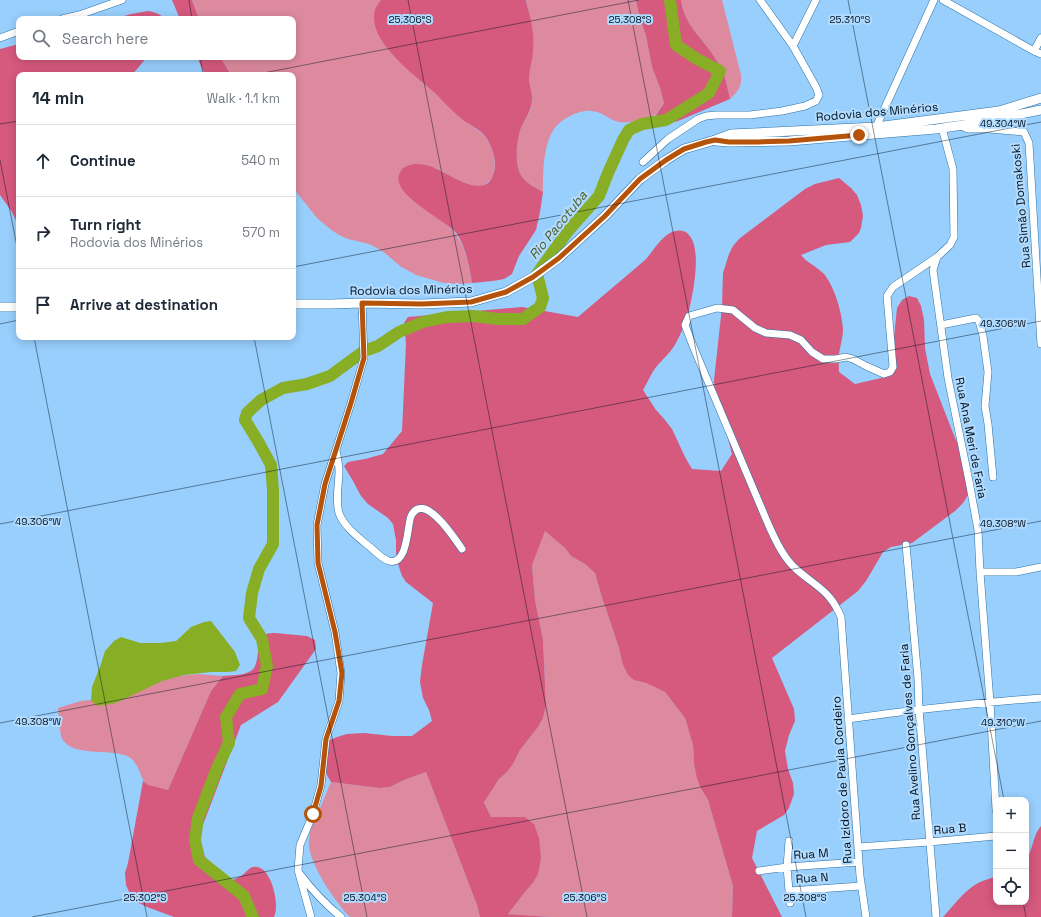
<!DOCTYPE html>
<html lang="en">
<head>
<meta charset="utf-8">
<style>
  body { margin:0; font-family:"Space Grotesk",sans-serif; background:#f2f2f3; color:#1f2937 }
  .controls { position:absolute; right:12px; bottom:12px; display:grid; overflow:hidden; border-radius:8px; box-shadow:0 2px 10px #0003 }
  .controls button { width:36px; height:36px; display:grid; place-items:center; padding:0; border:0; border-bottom:1px solid #e0e1e3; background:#fff; color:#1f2937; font:20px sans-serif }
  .stop { position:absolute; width:12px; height:12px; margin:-9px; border:3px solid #b45309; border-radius:50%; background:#fff }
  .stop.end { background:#b45309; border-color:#fff; box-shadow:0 1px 4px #0008 }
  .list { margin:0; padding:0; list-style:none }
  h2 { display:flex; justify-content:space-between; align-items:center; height:52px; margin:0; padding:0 16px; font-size:17px }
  h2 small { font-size:13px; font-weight:400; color:#747a83 }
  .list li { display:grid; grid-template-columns:26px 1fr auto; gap:12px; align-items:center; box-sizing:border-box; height:72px; padding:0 16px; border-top:1px solid #e0e1e3 }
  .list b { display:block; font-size:15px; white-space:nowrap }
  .list p { margin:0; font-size:13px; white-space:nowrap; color:#747a83 }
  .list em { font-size:13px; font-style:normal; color:#747a83 }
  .icon { flex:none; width:22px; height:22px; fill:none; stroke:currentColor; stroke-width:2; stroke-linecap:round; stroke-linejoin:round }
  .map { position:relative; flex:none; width:1041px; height:917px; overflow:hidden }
  .search { position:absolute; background:#fff; box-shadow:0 2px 10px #0003; left:16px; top:16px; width:280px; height:44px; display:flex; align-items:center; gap:10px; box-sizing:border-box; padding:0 14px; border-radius:8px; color:#747a83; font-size:15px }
  .panel { position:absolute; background:#fff; box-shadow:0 2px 10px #0003; left:16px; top:72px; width:280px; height:268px; border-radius:8px }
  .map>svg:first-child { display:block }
  .green { fill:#dd8a9e }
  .forest { fill:#d6597e }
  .water { fill:#88ae26 }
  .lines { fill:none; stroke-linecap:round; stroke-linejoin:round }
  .river { stroke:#88ae26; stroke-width:12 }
  .minor-casing { stroke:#2b72a6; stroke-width:8 }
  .major-casing { stroke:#2b72a6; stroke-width:10 }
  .minor { stroke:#fff; stroke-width:7 }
  .major { stroke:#fff; stroke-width:9 }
  .route { stroke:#b45309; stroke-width:5 }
  .ticks { fill:none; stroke:#001121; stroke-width:1; stroke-opacity:0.45 }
  .labels { text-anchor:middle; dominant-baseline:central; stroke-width:4; stroke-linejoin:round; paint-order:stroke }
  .street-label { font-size:12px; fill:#001121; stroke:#b2dbfe }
  .water-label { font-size:13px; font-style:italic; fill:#4c5c2a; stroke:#b2dbfe }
  .ticks-label { font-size:10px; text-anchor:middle; fill:#001121; stroke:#b2dbfe; stroke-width:4; stroke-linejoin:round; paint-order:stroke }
</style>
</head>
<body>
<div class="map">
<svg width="1041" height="917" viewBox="0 0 1041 917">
  <rect width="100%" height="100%" fill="#98cffd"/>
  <path class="green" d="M192 0H381L377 6 387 47 418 79 435 93 462 119 484 135 490 145 494 155 495 166 493 176 490 180 483 186H474L462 182 436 168 441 220C465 238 466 255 472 283L458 284 444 283 416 275 400 266 386 254 377 248 369 244 348 239 339 235 330 229 317 218 293 188V75H231L228 70 220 57H293V19H199Z
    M526 0H636L639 15 646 36 652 67 660 88 664 103C661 106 658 113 655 115 649 119 626 124 619 122 609 120 602 111 591 111 585 110 576 113 570 116 564 119 558 123 554 129 543 145 543 173 543 192 536 188 528 184 523 178 514 166 516 140 521 128 526 117 532 112 532 100 533 93 529 86 529 79 529 53 534 25 526 0Z
    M681 0H722L741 75C742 87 738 91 730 99 727 86 725 72 717 61 705 40 684 26 681 0Z
    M545 530 565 548 571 556 585 564 595 573 603 601 606 609 619 648 622 662 634 680 646 683 665 692 685 718 693 745 694 764 700 787 708 800 733 886 732 917H550L508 914 525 892 532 884 534 824 525 817H491L484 801 499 779 507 772 513 764 520 750 538 727 543 718 546 706 543 640 535 600 532 564Z
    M197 674 223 676 211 691 168 790C162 789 153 788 147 785 140 780 141 765 129 757 110 747 69 759 61 736 59 727 59 717 58 708L81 701 90 700 102 702 153 683 179 676Z
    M426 772 477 905 480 917H350C336 903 306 860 309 840 309 832 313 824 317 816 321 805 326 794 331 782L379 788 390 787 404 780Z"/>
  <path class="forest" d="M172 0H192L199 19H180Z
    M381 0H526V1C530 16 535 33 533 49 533 59 529 69 529 79 529 86 533 93 532 100 531 112 526 117 521 128 516 141 514 167 523 178 528 184 536 188 543 192L540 212 536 230 519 256 512 274 504 279 493 281 472 283C469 266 466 248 457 234 446 219 385 193 401 171 403 167 409 165 414 164 422 164 429 165 437 169 455 177 490 204 495 167 496 157 491 145 485 136 480 130 470 125 463 120 453 112 444 102 435 93 415 76 373 44 374 17 374 10 377 5 381 0Z
    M636 0H681C684 26 705 40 717 61 725 72 727 86 730 99L678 121 667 124 661 121 656 115 664 103 660 88 652 67 646 36 639 15Z
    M148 11C155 12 160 14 165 19H114L131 14Z
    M19 44V57H147L132 75H19V227L12 212 0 195V49Z
    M197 57H220L228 70 231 75H205Z
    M839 178 851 188 857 195 861 205 863 216 861 228 859 233 850 242 826 245 801 255C807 263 818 267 825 275 835 289 842 312 843 330 843 338 840 346 839 354 838 360 839 366 839 372L855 384 890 376 897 308 902 300 909 296 917 298 921 306 924 320 925 348 930 374 955 438 965 456 971 479 968 495 963 503 955 511 912 543 891 547 883 552 866 581 858 591 772 658 794 709 795 721 789 735 785 751 788 769 793 783 794 794 789 808 784 815 757 831 752 858 782 917H732L733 886 708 800 700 787 697 778 694 764 693 745 685 718 665 692 646 683 634 680 628 675 622 662 619 648 606 609 603 601 595 573 585 564 571 556 565 548 545 531 532 565 535 600 543 640 546 706 543 718 538 727 520 750 513 764 507 772 499 779 484 802 491 817H525L534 824 539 838 541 858 538 874 532 884 525 892 508 914 550 917H480L477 905 426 772 404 780 390 787 379 788 331 782 327 775 322 760 328 741 337 737 347 734 364 733 392 736H412L432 721 429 710 423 698 420 682 422 665 433 603 406 582 402 576 398 564 396 552V540L393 524 388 518 368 504 361 496 353 481 344 466 348 462 365 459 383 454 402 431 406 344 404 323 408 317 522 307 578 317C600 298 623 279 645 260 653 252 659 239 670 233 676 230 684 229 689 235 703 250 692 300 687 318 684 327 680 335 676 343 671 352 663 359 657 366 651 373 648 382 643 390L656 410 665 420 672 429 685 457 692 469 721 471 732 454 724 423 715 398 714 380 722 307 723 273 729 254 733 246 740 238 805 189 815 184Z
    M275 633 307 636 315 640 316 649 278 702 241 725 199 835 209 872 229 882C233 880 237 878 241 876 246 873 250 865 257 867 272 869 280 905 274 917H174L147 907 137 902 130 894 126 885 125 873 128 863 143 781 148 785 168 790 211 691 223 676C232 675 242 676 251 671 262 663 254 639 266 634 269 633 272 633 275 633Z
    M1041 826V917H943C954 905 964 891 978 883 984 880 990 879 996 876V902H1026V859C1034 849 1032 836 1041 826Z"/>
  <path class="water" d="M211 621 235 652 240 665 236 671 228 672H211L184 675 162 681 116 703 98 706 91 701 92 687 101 664 105 651 114 641 121 637 140 643H160L176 641 191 627 204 622Z"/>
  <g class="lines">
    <path class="river" d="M253 917 244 896 199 860 195 840 198 818 218 766 229 743 226 717 240 694 262 689 267 666 262 639 249 618 252 593 259 569 273 544V490L271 465 259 443 245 420 247 413 261 400 283 388 307 384 330 376 364 351 378 346 399 332 423 322 447 317 473 316 498 319H523L540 307 543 298 537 274 568 231 599 196 608 173 623 140 629 130 642 124 666 120 690 105 709 93 720 71 697 59 676 45 670 0"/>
    <defs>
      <path id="minor" d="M943 0 1034 51 1041 54
        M62 19 79 15 122 0
        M0 38 19 31
        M793 46 816 0
        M1034 51 1041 38
        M961 126 968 129H990L1024 132 1029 143 1041 344
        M876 127 934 0
        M942 128 953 169 954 237 950 245 937 257 933 270 948 378 969 481 978 530 980 572 990 702 996 810
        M643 162 668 139 698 119 706 116 716 115H750L782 111 805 106 816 101 819 95 816 87 793 46 760 0
        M941 325 976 318 979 321 983 336 988 372 985 406 988 424 993 477
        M336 450C337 457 339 464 339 471 339 485 335 499 339 513 344 527 359 538 370 547 375 551 382 559 389 561 408 566 407 526 411 516 424 490 455 539 462 549
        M906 545 918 679 919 709 936 917
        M980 572H1016L1041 567
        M848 719C912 710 976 703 1041 698
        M789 841 787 867 790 903
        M858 847 929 842 996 836
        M759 871 787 867 859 862
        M300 874C312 890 325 904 341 917
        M789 891 861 886
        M311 917 298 870 300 845 313 814 321 785 326 739 339 701 341 673 335 632 318 563 317 525 325 484 351 403 364 358 362 303
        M866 917 860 876 841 617C838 610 835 604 830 598 822 587 805 578 795 568 783 557 776 541 769 526L693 346 685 325 689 316 717 308 733 310 755 328 766 333 790 335 801 340 812 352 823 359H836L846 357 853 359 866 366 884 374 890 372 893 367 887 296 893 287 937 257"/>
      <path id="major" d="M716 141 729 142 789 141 936 129 976 123 1041 110
        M293 304H332L362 303 422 304 471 302 506 292 533 277 559 258 605 216 640 179 666 160 684 149 715 140 731 134 876 127 999 111 1041 98
        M0 307H19"/>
    </defs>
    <use href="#minor" class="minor-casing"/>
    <use href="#major" class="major-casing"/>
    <use href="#minor" class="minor"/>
    <use href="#major" class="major"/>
  </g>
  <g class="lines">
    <path class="route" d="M313 814 321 786 326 739 339 701 342 673 335 632 318 563 317 525 325 484 351 403 364 358 362 303 422 304 471 302 506 292 533 277 559 258 605 216 640 179 666 160 684 149 706 142 715 140 729 142H758L789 141 859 135"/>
  </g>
  <path class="ticks" d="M189 0 192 19M408 0 587 917M628 0 806 917M848 0 1004 800M200 57 203 75M253 75 639 0M0 124 19 121M0 160 19 257M293 267 1041 122M0 324 19 320M34 337 147 917M254 337 367 917M0 524 1041 321M0 723 1041 521M1023 902 1026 917M32 917 1041 721"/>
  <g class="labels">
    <g class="street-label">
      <text transform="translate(877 112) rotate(-5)">Rodovia dos Minérios</text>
      <text transform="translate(1021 206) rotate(-95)">Rua Simão Domakoski</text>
      <text transform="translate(411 290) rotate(-1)">Rodovia dos Minérios</text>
      <text transform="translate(971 438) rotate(79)">Rua Ana Meri de Faria</text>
      <text transform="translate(910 732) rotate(-94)">Rua Avelino Gonçalves de Faria</text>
      <text transform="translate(842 780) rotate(-94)">Rua Izidoro de Paula Cordeiro</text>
      <text transform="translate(950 829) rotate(-5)">Rua B</text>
      <text transform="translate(811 854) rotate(-4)">Rua M</text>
      <text transform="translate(812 878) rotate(-4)">Rua N</text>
    </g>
    <g class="water-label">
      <text transform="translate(558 225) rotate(-51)">Rio Pacotuba</text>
    </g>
  </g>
  <g class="ticks-label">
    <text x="410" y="23">25.306°S</text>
    <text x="630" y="23">25.308°S</text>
    <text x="850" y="23">25.310°S</text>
    <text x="1003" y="127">49.304°W</text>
    <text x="1003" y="327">49.306°W</text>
    <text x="38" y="525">49.306°W</text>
    <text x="1003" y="527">49.308°W</text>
    <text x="38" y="725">49.308°W</text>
    <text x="1003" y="726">49.310°W</text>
    <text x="145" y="901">25.302°S</text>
    <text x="365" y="901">25.304°S</text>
    <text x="585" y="901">25.306°S</text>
    <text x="805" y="901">25.308°S</text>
  </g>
</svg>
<div class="controls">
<button>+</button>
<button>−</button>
<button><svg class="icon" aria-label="locate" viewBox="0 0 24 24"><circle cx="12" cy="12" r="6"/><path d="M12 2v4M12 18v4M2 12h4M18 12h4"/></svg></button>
</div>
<div class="stop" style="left:313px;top:814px"></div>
<div class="stop end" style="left:859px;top:135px"></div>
<div class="search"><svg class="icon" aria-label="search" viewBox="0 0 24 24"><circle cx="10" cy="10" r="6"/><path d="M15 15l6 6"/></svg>Search here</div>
<section class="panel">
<h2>14 min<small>Walk · 1.1 km</small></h2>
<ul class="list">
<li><svg class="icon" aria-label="ahead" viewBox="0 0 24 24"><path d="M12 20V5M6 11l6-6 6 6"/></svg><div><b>Continue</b></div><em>540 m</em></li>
<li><svg class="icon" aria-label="right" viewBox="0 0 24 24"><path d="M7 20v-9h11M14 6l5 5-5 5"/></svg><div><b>Turn right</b><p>Rodovia dos Minérios</p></div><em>570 m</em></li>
<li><svg class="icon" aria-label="arrive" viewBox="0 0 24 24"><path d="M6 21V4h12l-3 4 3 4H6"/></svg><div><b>Arrive at destination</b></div></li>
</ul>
</section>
</div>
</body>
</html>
